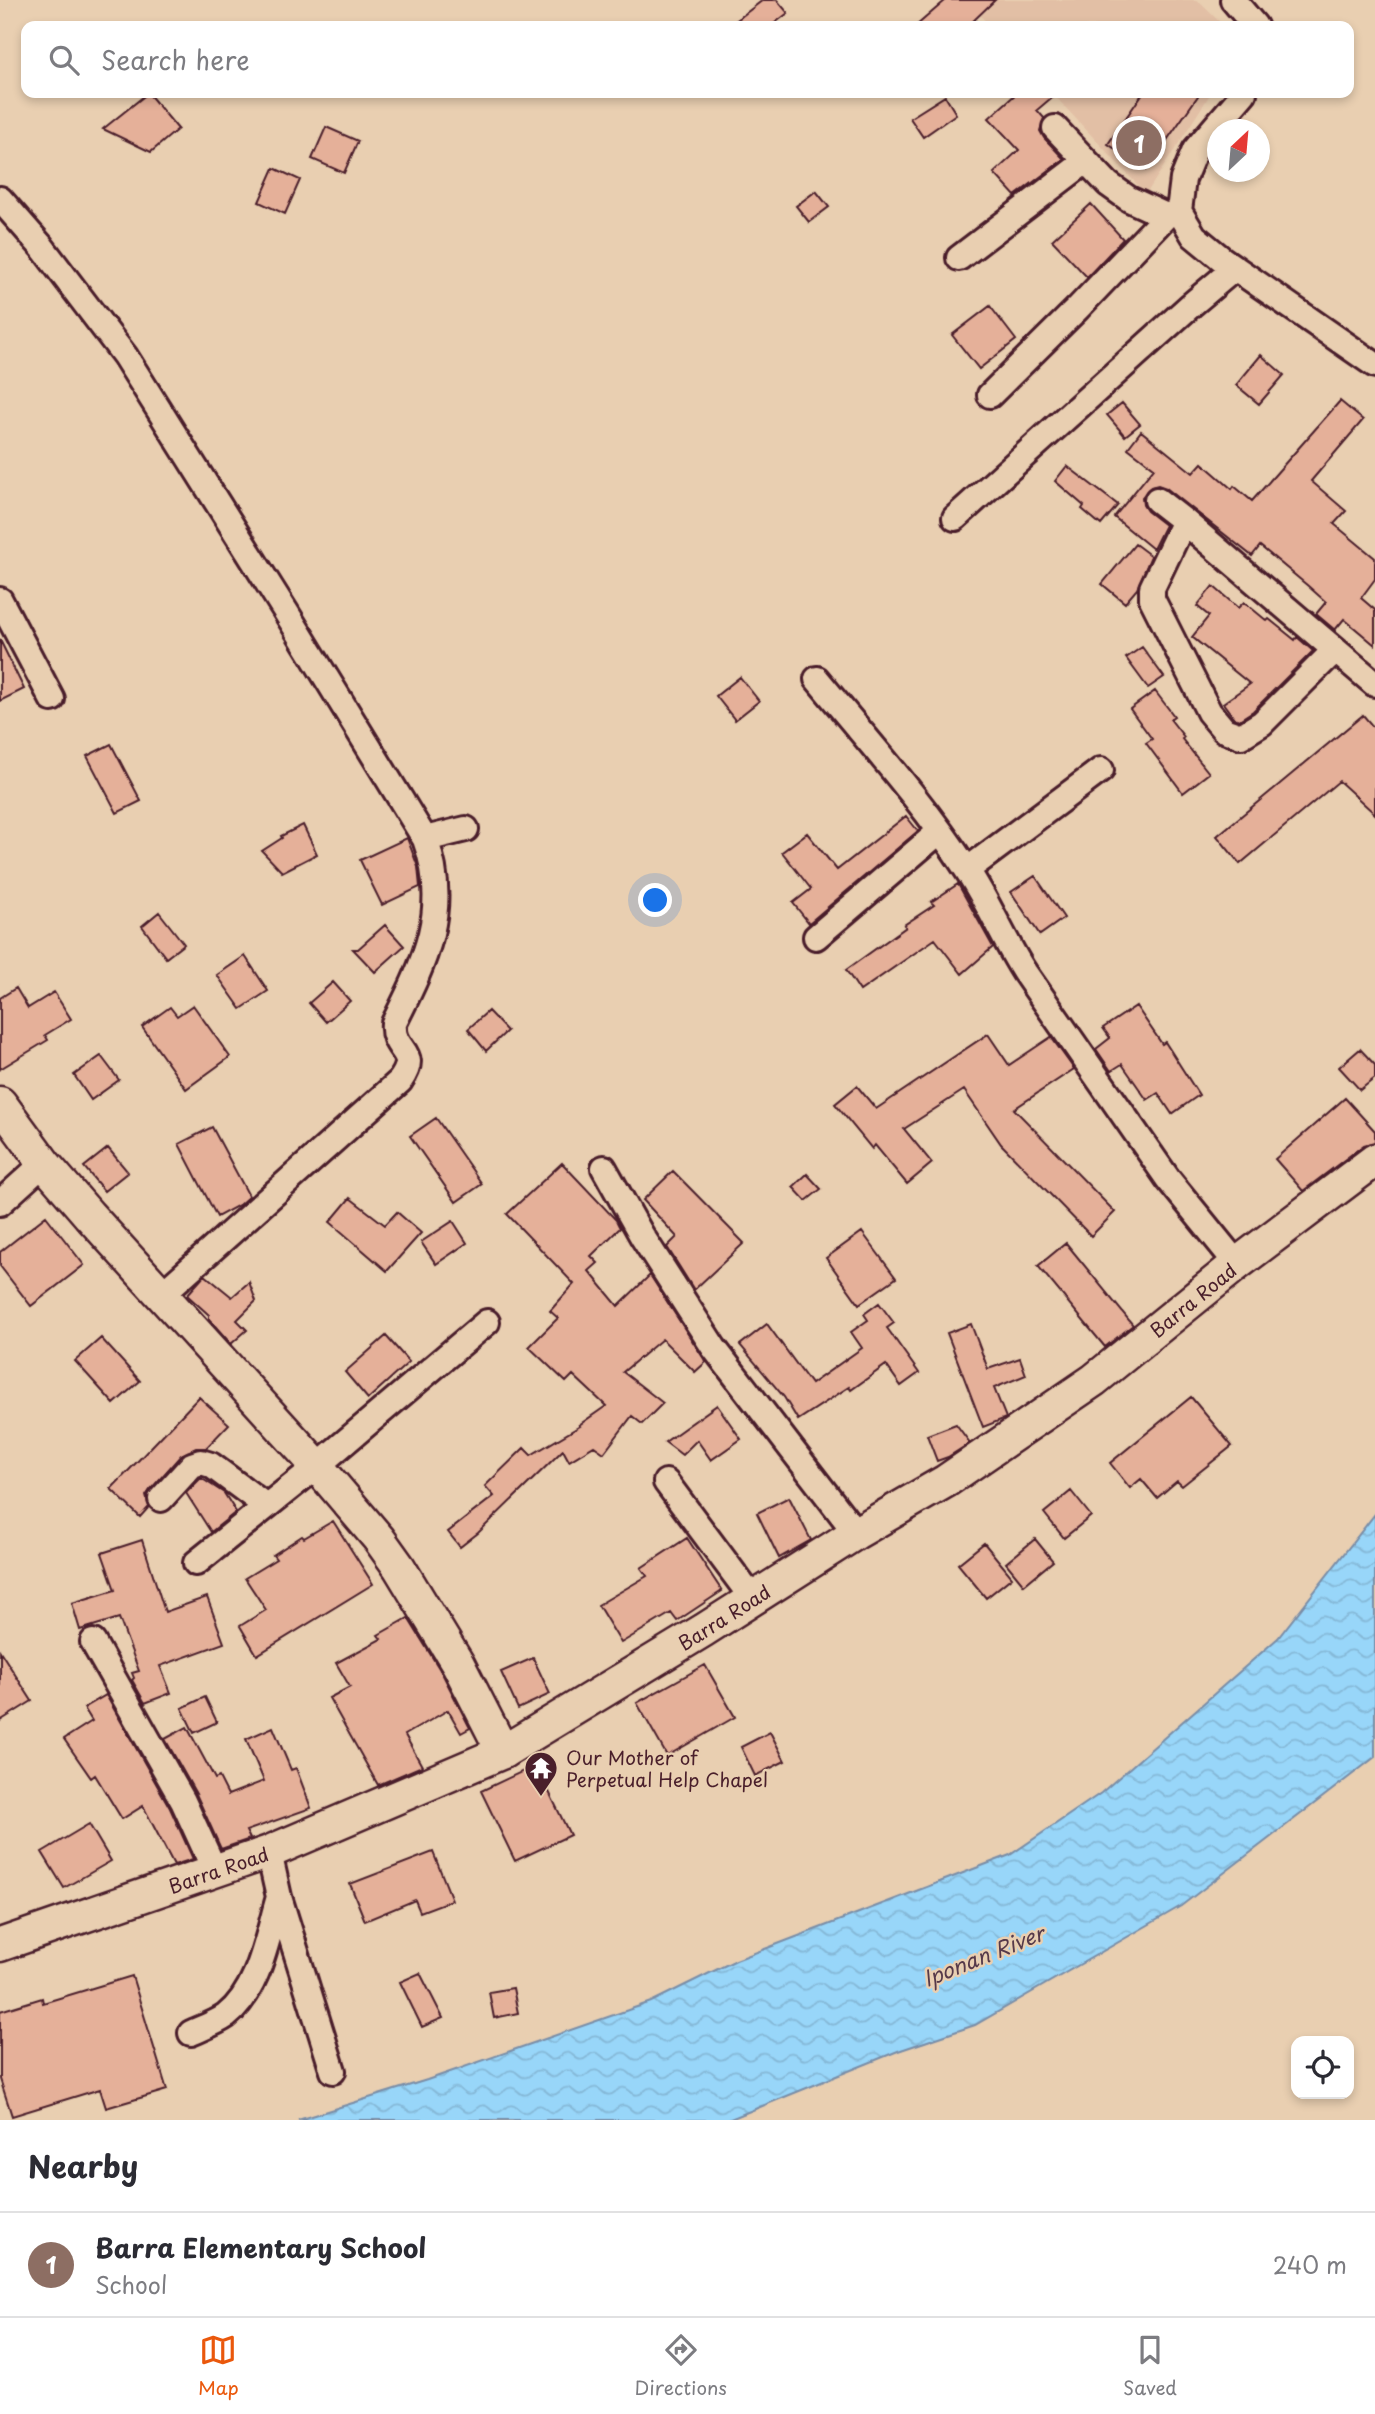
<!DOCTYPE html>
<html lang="en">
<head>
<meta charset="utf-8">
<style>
  body { margin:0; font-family:"Playpen Sans",sans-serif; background:#f7f7f7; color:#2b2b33 }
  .controls { position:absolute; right:21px; bottom:21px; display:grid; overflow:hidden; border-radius:14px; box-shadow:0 4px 10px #0003 }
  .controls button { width:63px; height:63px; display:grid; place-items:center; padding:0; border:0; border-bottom:2px solid #e1e1e2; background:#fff; color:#2b2b33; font:35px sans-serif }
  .compass { position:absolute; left:1207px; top:119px; width:63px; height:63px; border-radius:50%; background:#fff; box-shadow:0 4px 10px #0003; rotate:26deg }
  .you { position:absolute; left:656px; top:901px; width:24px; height:24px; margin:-18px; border:5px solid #fff; border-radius:50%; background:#1a73e8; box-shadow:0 0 0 10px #1a73e833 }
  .badge { display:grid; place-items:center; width:46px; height:46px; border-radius:50%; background:#ea580c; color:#fff; font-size:23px; font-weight:700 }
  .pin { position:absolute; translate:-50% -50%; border:4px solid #fff; box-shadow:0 2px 7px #0006 }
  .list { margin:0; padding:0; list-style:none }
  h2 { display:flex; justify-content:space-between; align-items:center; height:91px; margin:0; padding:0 28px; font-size:30px }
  h2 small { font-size:23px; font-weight:400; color:#7c7c81 }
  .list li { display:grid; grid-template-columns:46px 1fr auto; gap:21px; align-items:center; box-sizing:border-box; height:105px; padding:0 28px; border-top:2px solid #e1e1e2 }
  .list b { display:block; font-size:26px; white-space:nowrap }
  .list p { margin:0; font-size:23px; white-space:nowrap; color:#7c7c81 }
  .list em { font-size:23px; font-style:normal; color:#7c7c81 }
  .icon { flex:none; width:38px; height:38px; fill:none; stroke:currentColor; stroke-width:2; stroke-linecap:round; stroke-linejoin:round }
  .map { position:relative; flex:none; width:1375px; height:2120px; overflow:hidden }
  .search { position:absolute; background:#fff; box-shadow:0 4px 10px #0003; left:21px; right:21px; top:21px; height:77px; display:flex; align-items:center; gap:18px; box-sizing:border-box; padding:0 24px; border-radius:14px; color:#7c7c81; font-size:26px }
  .sheet { height:196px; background:#fff }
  nav { display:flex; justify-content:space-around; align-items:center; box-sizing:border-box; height:98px; border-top:2px solid #e1e1e2; background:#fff; font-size:19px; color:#7c7c81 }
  nav a { display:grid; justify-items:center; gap:4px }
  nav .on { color:#ea580c }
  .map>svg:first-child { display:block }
  .built { fill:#e2bfa5 }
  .water { fill:url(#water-waves); stroke:#798da7; stroke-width:2 }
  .building { fill:#e5b099; stroke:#4a1f2b; stroke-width:2 }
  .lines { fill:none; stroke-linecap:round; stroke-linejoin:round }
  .minor-casing { stroke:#4a1f2b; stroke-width:30 }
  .tertiary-casing { stroke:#4a1f2b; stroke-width:37 }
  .minor { stroke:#e9cfb1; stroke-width:24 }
  .tertiary { stroke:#e9cfb1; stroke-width:32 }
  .labels { text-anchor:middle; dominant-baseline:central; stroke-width:5; stroke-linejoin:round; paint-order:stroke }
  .street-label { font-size:19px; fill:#4a1f2b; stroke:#e9cfb1 }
  .poi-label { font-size:19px; fill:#4a1f2b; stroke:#e9cfb1; text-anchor:start }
  .water-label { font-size:21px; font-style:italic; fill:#563a4a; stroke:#e9cfb1 }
</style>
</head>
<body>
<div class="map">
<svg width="1375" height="2120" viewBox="0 0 1375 2120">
  <defs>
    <pattern id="water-waves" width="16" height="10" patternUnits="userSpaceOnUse" patternTransform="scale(1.75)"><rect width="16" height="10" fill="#98d6f9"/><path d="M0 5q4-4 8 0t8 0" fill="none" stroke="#84b7d6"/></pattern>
  </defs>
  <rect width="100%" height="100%" fill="#e9cfb1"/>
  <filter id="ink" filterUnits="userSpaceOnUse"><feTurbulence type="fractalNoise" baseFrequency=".0143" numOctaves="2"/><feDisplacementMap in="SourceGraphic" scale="14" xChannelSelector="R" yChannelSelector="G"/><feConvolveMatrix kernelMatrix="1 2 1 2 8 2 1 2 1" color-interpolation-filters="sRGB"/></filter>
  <g filter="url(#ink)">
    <path class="built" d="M966 0H1197L1224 26H990Z
      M1052 93H1211L1146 194Z"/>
    <path class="water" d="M1375 1514V1757L1181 1906 975 2025 898 2051 728 2120H298L427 2080 651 2002 736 1960 1010 1855 1101 1793 1278 1638Z"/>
    <path class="building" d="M763 0H777L788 13 771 26H729Z
      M946 0H995L968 26H916Z
      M148 93 178 129 151 152 103 129Z
      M1017 93H1057L1037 110 1044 118 1040 131 1044 138 1064 159 1015 196 994 173 1019 150 989 118Z
      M1143 93H1200L1146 170 1108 144Z
      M945 96 956 114 923 137 910 118Z
      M326 127 358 141 344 173 312 159Z
      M274 168 300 180 285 214 259 202Z
      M816 191 829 207 809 222 796 206Z
      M1091 204 1123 239 1087 277 1052 240Z
      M990 306 1016 340 979 369 952 335Z
      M1261 355 1284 375 1259 404 1236 385Z
      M1340 401 1363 420 1311 481 1346 511 1334 524 1375 558V579L1361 598 1375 610V645L1344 619 1335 630 1316 614 1326 602 1308 586 1260 546 1252 556 1166 488 1158 485 1151 487 1142 497 1143 505 1147 511 1165 525 1153 549 1114 517 1154 468 1128 448 1141 431 1193 473 1202 463 1232 489 1234 486 1252 501Z
      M1122 403 1140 424 1125 436 1107 415Z
      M1067 466 1118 505 1101 525 1082 509 1084 506 1055 481Z
      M1135 544 1151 556 1137 589 1125 603 1102 584Z
      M1213 586 1238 608 1244 602 1267 621 1269 619 1295 640 1297 637 1313 651 1253 711 1239 720 1234 718 1223 703 1250 684 1192 637 1209 616 1197 606Z
      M0 640 24 689 0 701Z
      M1142 647 1164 677 1148 688 1126 658Z
      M740 677 759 701 735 720 716 696Z
      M1155 691 1174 716 1170 719 1184 737 1182 739 1209 773 1183 793 1146 743 1152 739 1130 709Z
      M1363 715 1375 729V814L1339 781 1240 864 1217 836Z
      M111 744 141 801 117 813 87 756Z
      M906 816 918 831 809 923 793 903 811 889 782 852 807 833 837 870Z
      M303 825 317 854 282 872 262 851 282 838 281 836Z
      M407 838 418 867 420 887 382 905 360 860Z
      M1035 876 1064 918 1040 935 1011 892Z
      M958 884 993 947 962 974 935 939 860 991 846 970 906 927 904 925 934 905 931 902Z
      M159 912 184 944 166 958 142 926Z
      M385 925 404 946 375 972 353 949H358Z
      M245 956 268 991 241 1009 217 975Z
      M333 982 350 1001 326 1022 309 1003Z
      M16 988 28 1008 54 992 71 1019 45 1035 48 1040 0 1069V998Z
      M193 1005 230 1057 186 1089 142 1027 170 1007 177 1016Z
      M1136 1006 1162 1044 1165 1042 1199 1095 1172 1114 1158 1093 1147 1100 1122 1064 1111 1071 1096 1049 1110 1038 1103 1028Z
      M488 1011 507 1031 486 1051 468 1029Z
      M988 1034 1009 1065 1051 1037 1074 1069 1014 1109 1115 1212 1091 1236 1001 1144 964 1090 904 1129 932 1163 907 1184 875 1145 872 1149 835 1104 857 1086 876 1109Z
      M1360 1049 1375 1065V1078L1360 1090 1339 1067Z
      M101 1056 119 1080 91 1100 74 1075Z
      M1345 1098 1375 1131V1142L1364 1145 1303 1191 1275 1159Z
      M436 1118 482 1184 456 1202 410 1136Z
      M212 1127 249 1196 239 1205 217 1217 179 1144Z
      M108 1148 128 1172 104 1191 84 1167Z
      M562 1163 616 1220 620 1228 591 1256 598 1263 589 1271 618 1306 650 1275 706 1362 695 1372 662 1339 623 1372 663 1403 642 1424 632 1416 604 1453 594 1446 569 1461 563 1450 478 1533 460 1547 448 1532 494 1496 485 1486 524 1448 531 1455 580 1426 579 1425 606 1406 573 1375 566 1382 529 1347 558 1318 550 1311 574 1284 507 1214Z
      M673 1171 744 1243 694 1290 667 1247 677 1237 643 1200Z
      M807 1174 821 1189 806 1201 793 1187Z
      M350 1198 385 1225 397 1212 421 1233 387 1271 330 1222Z
      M46 1216 84 1265 31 1306 0 1266V1252Z
      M453 1221 467 1243 436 1264 421 1242Z
      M862 1232 896 1278 859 1304 826 1258Z
      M1066 1243 1133 1325 1105 1347 1038 1266Z
      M205 1275 232 1297 249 1282 256 1301 237 1320 247 1330 231 1344 209 1319V1315L187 1295Z
      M879 1303 894 1323 887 1328 919 1373 901 1386 886 1365 851 1390 849 1387 798 1420 784 1397 740 1345 767 1324 811 1384 862 1348 851 1332 868 1320 864 1314Z
      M971 1324 988 1369 1020 1358 1026 1375 994 1388 1006 1418 983 1427 947 1333Z
      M386 1336 409 1362 368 1399 345 1372Z
      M101 1338 140 1381 114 1404 75 1361Z
      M199 1397 229 1424 206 1448H196L181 1455 150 1490 146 1496 149 1507 140 1517 111 1489Z
      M1191 1397 1232 1446 1182 1486 1177 1481 1157 1498 1141 1479 1130 1488 1110 1463Z
      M717 1405 741 1439 711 1460 697 1440 682 1455 665 1442Z
      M956 1424 970 1443 948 1457 937 1461 927 1435Z
      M201 1478 224 1493 236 1512 211 1532 186 1493Z
      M1071 1491 1091 1516 1064 1538 1044 1513Z
      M789 1497 811 1540 779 1558 757 1513Z
      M333 1521 373 1584 257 1655 240 1626 266 1610 245 1578 276 1559 273 1555 302 1536 304 1538Z
      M687 1538 722 1591 677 1621 671 1613 621 1643 598 1605 647 1576 641 1568Z
      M1035 1539 1053 1561 1024 1585 1006 1563Z
      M142 1540 165 1612 207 1597 224 1643 160 1666 171 1693 145 1703 132 1680 134 1678 132 1673 139 1671 119 1618 80 1630 72 1603 115 1590 102 1553Z
      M984 1543 1012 1577 986 1598 958 1564Z
      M408 1618 442 1673 470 1728 461 1733 448 1710 405 1735 422 1766 378 1785 329 1698 350 1687 336 1663 381 1639 378 1635Z
      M0 1651 32 1701 0 1721Z
      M533 1658 550 1694 518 1709 501 1672Z
      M705 1665 735 1717 667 1756 637 1703Z
      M106 1695 170 1808 193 1859 174 1865 143 1806 122 1819 95 1775 91 1778 64 1739 92 1721 84 1708Z
      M205 1697 217 1722 194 1733 182 1708Z
      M187 1727 215 1779 219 1777 228 1795 264 1781 246 1739 273 1727 291 1770 296 1768 311 1808 246 1831 250 1839 221 1849 196 1794 165 1739Z
      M770 1732 785 1761 755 1776 741 1747Z
      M536 1765 570 1835 515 1861 481 1791Z
      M89 1824 111 1861 64 1888 42 1852Z
      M433 1852 452 1900 420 1912 415 1900 365 1921 350 1884Z
      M420 1973 443 2018 422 2027 400 1982Z
      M132 1976 167 2090 106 2108 100 2089 12 2116 0 2079V2011L42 1998 43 2003Z
      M513 1988 518 2013 494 2018 489 1992Z"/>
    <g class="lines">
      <defs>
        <path id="minor" d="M1233 0 1255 26
          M1244 93 1195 150 1183 179 1179 211 1194 236 1222 259 1375 365
          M1055 128 1108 184 1129 199 1166 216 1179 211
          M0 199 42 247 125 356 286 612 425 839C451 909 425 961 394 1023 391 1053 422 1050 400 1081L161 1295
          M959 258 1086 161
          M990 395 1078 308 1166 216
          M1157 500 1184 521 1375 684
          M955 518 1191 305 1235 268
          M1184 521 1152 588V599L1209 712 1224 730 1241 736 1262 723 1335 650
          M0 600 52 699
          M817 679C868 741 923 802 967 870 989 903 1003 939 1025 973L1168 1179 1237 1264
          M425 839 466 829
          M967 870 1101 770
          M816 937 940 831
          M604 1168 642 1236 714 1348 856 1533
          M0 1203 44 1163
          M666 1482 753 1599
          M161 1499 192 1465 201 1462 211 1465 266 1506
          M196 1563 317 1466 487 1322
          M93 1642 183 1801 215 1871
          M269 1852 279 1897 333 2071
          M191 2033C202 2028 216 2023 226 2016 260 1989 267 1937 279 1897"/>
        <g id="tertiary">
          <path d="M0 1103 44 1163 89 1215 317 1466 379 1539 399 1567 458 1664 503 1752"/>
          <path id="s1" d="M0 1945 269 1852 503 1752 704 1630 856 1533 946 1481 1094 1380 1237 1264 1375 1160"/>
        </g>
      </defs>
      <use href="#minor" class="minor-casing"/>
      <use href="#tertiary" class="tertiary-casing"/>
      <use href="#minor" class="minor"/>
      <use href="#tertiary" class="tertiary"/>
    </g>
  </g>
  <defs>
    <symbol id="temple-pin" viewBox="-11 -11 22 30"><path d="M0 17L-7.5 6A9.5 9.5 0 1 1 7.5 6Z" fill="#4a1f2b" stroke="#e9cfb1"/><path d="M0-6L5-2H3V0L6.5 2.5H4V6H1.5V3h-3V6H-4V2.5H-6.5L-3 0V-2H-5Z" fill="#fff"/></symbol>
  </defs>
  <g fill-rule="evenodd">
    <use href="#temple-pin" x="522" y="1749" width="38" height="52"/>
  </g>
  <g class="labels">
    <g class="street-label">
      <text stroke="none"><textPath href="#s1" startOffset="1365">Barra Road</textPath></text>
      <text stroke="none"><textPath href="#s1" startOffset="798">Barra Road</textPath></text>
      <text stroke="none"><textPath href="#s1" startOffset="231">Barra Road</textPath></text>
    </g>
    <g class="poi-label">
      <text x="566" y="1757">Our Mother of<tspan x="566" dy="22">Perpetual Help Chapel</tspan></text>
    </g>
    <g class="water-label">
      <text transform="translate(983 1955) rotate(-22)">Iponan River</text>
    </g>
  </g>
</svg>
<div class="controls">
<button><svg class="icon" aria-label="locate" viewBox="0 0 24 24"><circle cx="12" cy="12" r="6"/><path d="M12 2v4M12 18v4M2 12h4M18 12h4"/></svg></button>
</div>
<svg class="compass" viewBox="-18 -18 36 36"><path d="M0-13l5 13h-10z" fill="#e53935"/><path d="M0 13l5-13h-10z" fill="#7c7c81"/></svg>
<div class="you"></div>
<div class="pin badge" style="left:1139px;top:143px;background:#8d6e63">1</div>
<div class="search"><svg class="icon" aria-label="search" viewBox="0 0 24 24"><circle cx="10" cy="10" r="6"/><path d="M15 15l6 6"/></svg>Search here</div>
</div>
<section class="sheet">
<h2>Nearby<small></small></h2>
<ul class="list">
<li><span class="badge" style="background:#8d6e63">1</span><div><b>Barra Elementary School</b><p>School</p></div><em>240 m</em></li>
</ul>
</section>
<nav>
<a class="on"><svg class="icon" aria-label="map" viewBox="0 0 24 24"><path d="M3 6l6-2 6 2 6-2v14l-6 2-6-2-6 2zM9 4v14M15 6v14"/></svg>Map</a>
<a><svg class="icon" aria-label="directions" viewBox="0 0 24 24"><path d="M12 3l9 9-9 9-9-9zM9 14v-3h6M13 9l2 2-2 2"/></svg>Directions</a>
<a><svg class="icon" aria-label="saved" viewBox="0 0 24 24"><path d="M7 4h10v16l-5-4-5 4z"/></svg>Saved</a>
</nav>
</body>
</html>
